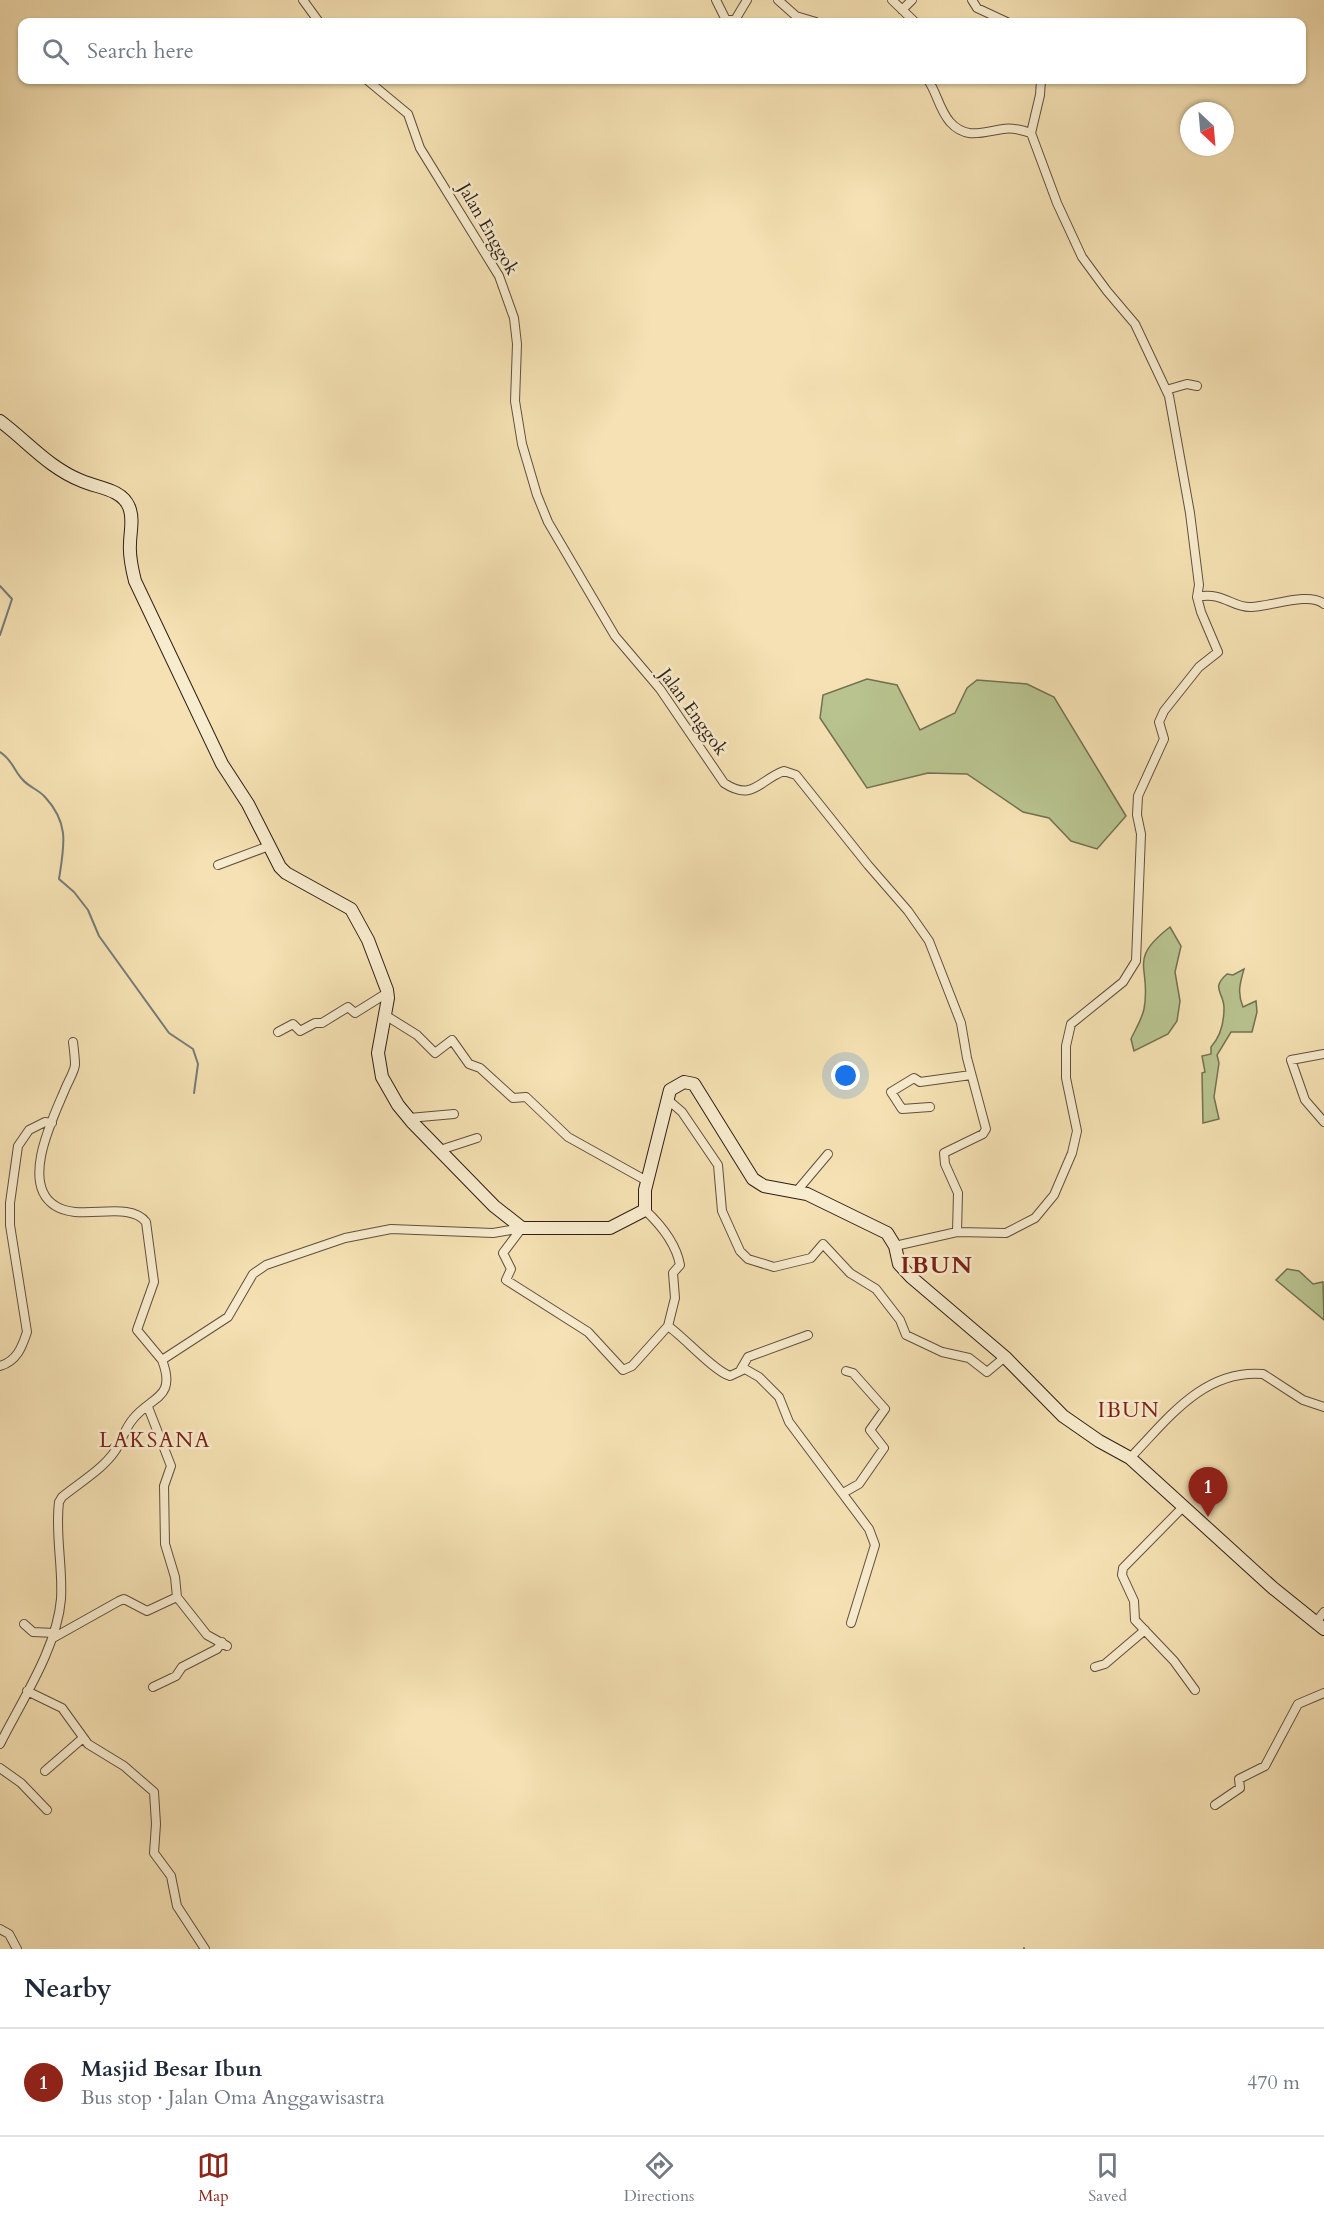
<!DOCTYPE html>
<html lang="en">
<head>
<meta charset="utf-8">
<style>
  body { margin:0; font-family:Cardo,serif; background:#f2f2f3; color:#1f2937 }
  .compass { position:absolute; left:1180px; top:102px; width:54px; height:54px; border-radius:50%; background:#fff; box-shadow:0 2px 4px #0004; rotate:154deg }
  .you { position:absolute; left:846px; top:1076px; width:21px; height:21px; margin:-15px; border:4px solid #fff; border-radius:50%; background:#1a73e8; box-shadow:0 0 0 9px #1a73e833 }
  .badge { display:grid; place-items:center; width:39px; height:39px; border-radius:50%; background:#8f2418; color:#fff; font-size:20px; font-weight:700 }
  .pin { position:absolute; translate:-50% -50px; filter:drop-shadow(0 2px 3px #0008) }
  .pin::after { content:''; position:absolute; top:32px; width:21px; height:18px; background:inherit; clip-path:polygon(0 0,100% 0,50% 100%) }
  .list { margin:0; padding:0; list-style:none }
  h2 { display:flex; justify-content:space-between; align-items:center; height:78px; margin:0; padding:0 24px; font-size:26px }
  h2 small { font-size:20px; font-weight:400; color:#747a83 }
  .list li { display:grid; grid-template-columns:39px 1fr auto; gap:18px; align-items:center; box-sizing:border-box; height:108px; padding:0 24px; border-top:2px solid #e0e1e3 }
  .list b { display:block; font-size:22px; white-space:nowrap }
  .list p { margin:0; font-size:20px; white-space:nowrap; color:#747a83 }
  .list em { font-size:20px; font-style:normal; color:#747a83 }
  .icon { flex:none; width:33px; height:33px; fill:none; stroke:currentColor; stroke-width:2; stroke-linecap:round; stroke-linejoin:round }
  .map { position:relative; flex:none; width:1324px; height:1949px; overflow:hidden }
  .search { position:absolute; background:#fff; box-shadow:0 2px 4px #0004; left:18px; right:18px; top:18px; height:66px; display:flex; align-items:center; gap:15px; box-sizing:border-box; padding:0 21px; border-radius:12px; color:#747a83; font-size:22px }
  .sheet { height:186px; background:#fff }
  nav { display:flex; justify-content:space-around; align-items:center; box-sizing:border-box; height:84px; border-top:2px solid #e0e1e3; background:#fff; font-size:16px; color:#747a83 }
  nav a { display:grid; justify-items:center; gap:3px }
  nav .on { color:#8f2418 }
  .map>svg:first-child { display:block }
  .green { fill:#b8c38f; stroke:#737052; stroke-width:1.5 }
  .lines { fill:none; stroke-linecap:round; stroke-linejoin:round }
  .stream { stroke:#747c78; stroke-width:2 }
  .minor-casing { stroke:#604f3d; stroke-width:10 }
  .secondary-casing { stroke:#2e1e16; stroke-width:14 }
  .minor { stroke:#f8ecce; stroke-width:8 }
  .secondary { stroke:#f8ecce; stroke-width:12 }
  .labels { text-anchor:middle; dominant-baseline:central; stroke-width:5; stroke-linejoin:round; paint-order:stroke }
  .street-label { font-size:18px; fill:#2e1e16; stroke:#f8ecce }
  .quarter-label { font-size:21px; letter-spacing:1.5px; fill:#7a1f14; stroke:#f8ecce }
  .district-label { font-size:24px; font-weight:bold; letter-spacing:1.5px; fill:#7a1f14; stroke:#f8ecce }
</style>
</head>
<body>
<div class="map">
<svg width="1324" height="1949" viewBox="0 0 1324 1949">
  <rect width="100%" height="100%" fill="#f5e1b3"/>
  <filter id="stains"><feTurbulence type="fractalNoise" baseFrequency=".00333" numOctaves="4"/><feColorMatrix values="0 0 0 0 .2 0 0 0 0 .09 0 0 0 0 .02 0 0 0 .5 -.17"/></filter>
  <radialGradient id="worn" r=".72"><stop offset=".6" stop-color="#630" stop-opacity="0"/><stop offset="1" stop-color="#630" stop-opacity=".3"/></radialGradient>
  <path class="green" d="M867 679 897 685 920 730 955 713 967 688 977 680 1027 684 1054 697 1126 816 1097 849 1071 841 1049 818 1023 812 967 774 928 773 867 788 820 718 823 695Z
    M1170 927 1181 946 1175 972 1180 1001 1177 1021 1168 1034 1134 1051 1131 1039C1135 1030 1142 1019 1144 1009 1152 966 1126 961 1170 927Z
    M1244 969C1240 983 1237 993 1243 1007L1256 1001 1257 1012 1252 1032H1231L1217 1055 1219 1063 1214 1097 1219 1119 1203 1123 1202 1073 1205 1072 1202 1056 1211 1054V1047C1220 1037 1224 1022 1224 1008 1224 992 1210 989 1227 974L1233 975Z
    M1287 1269 1299 1271 1313 1284 1323 1282 1324 1320 1276 1280Z"/>
  <g class="lines">
    <path class="stream" d="M0 586 12 599 0 635
      M0 752C12 759 14 771 23 780 29 787 39 790 45 797 70 824 64 846 59 879L74 892 88 910 99 936 169 1033 193 1049 198 1064 194 1093
      M1024 1948V1949"/>
    <defs>
      <path id="minor" d="M303 0 319 22
        M716 0 726 20H735L747 0
        M778 0 796 16 816 22
        M892 0 915 22
        M972 0 977 8 1007 22
        M902 10 912 0
        M367 80 408 114 420 148 499 276 514 318 517 344 515 401 522 444 537 495 548 522 615 636 660 689 724 783C753 802 759 780 784 771L796 775 868 865 908 911 929 941 961 1023 967 1058 986 1129 983 1134 944 1153 945 1164 958 1193 957 1232
        M928 80C937 93 939 109 950 122 966 140 983 132 1003 129 1012 127 1022 130 1031 133
        M1166 390 1187 384 1197 386
        M1197 597C1223 591 1232 608 1251 607 1270 607 1309 591 1324 604
        M218 865 269 846
        M385 1015 417 1035 435 1053 452 1040 469 1064 480 1068 513 1098 526 1097 568 1137 647 1181
        M278 1032 293 1024 300 1031 315 1023H322L348 1007 355 1013 387 993
        M73 1042C74 1050 75 1058 75 1065 74 1072 69 1080 66 1087 54 1116 20 1182 54 1205 79 1223 128 1199 146 1222L154 1282 137 1330 162 1360
        M1324 1054 1291 1060 1305 1100 1324 1122
        M667 1099 682 1112 718 1165 722 1211 740 1251 748 1259 774 1267 811 1258 823 1244 850 1273 876 1289 900 1320 906 1335 942 1352 969 1358 987 1372 1005 1357
        M930 1107 902 1109 891 1092 914 1078 920 1082 971 1075
        M409 1118 454 1114
        M440 1150 477 1138
        M796 1192 828 1154
        M645 1210C661 1225 676 1243 680 1265L673 1273 675 1298 668 1326C685 1338 714 1371 730 1376L745 1369 759 1377 779 1397 789 1422 869 1529 875 1545 851 1623
        M521 1229 503 1253 511 1269 506 1280 588 1332 623 1370 632 1366 668 1326
        M895 1246 957 1232 1006 1233 1035 1218 1054 1195 1072 1153 1077 1131 1066 1078V1046L1071 1024 1123 982 1136 961 1141 834 1137 815 1138 796 1164 739 1159 722 1164 711 1199 667 1218 652 1201 612 1197 597 1199 585 1190 513 1169 396 1135 324 1107 291 1082 257 1057 203 1031 133 1040 95 1041 80
        M0 1366C17 1361 22 1347 27 1332L10 1225V1203L18 1146 29 1130 45 1122 52 1123
        M741 1369 748 1357 808 1335
        M148 1407 171 1466 164 1486 165 1544 175 1577 177 1597 207 1635 227 1646
        M1130 1458C1167 1420 1203 1369 1263 1374L1303 1400 1324 1407
        M843 1493 859 1484 884 1448 870 1430 885 1409 853 1373 846 1371
        M1183 1507 1123 1568 1122 1575 1134 1601 1135 1620 1174 1661 1195 1690
        M1316 1622 1324 1612
        M24 1624 33 1632 54 1633
        M53 1638 119 1601 124 1599 147 1611 177 1597
        M1095 1667 1105 1664 1145 1630
        M153 1687 176 1676 182 1667 217 1649 222 1642
        M27 1691 62 1708 88 1744 124 1766 154 1792 156 1824 154 1853 171 1876 177 1906 205 1949
        M0 1744C22 1700 57 1648 61 1599 63 1566 55 1535 59 1502L62 1497C79 1483 102 1470 115 1451 122 1441 125 1428 133 1419 151 1396 177 1399 162 1360L228 1317 253 1274 266 1265 345 1238 391 1229 493 1233 522 1228
        M0 1768 21 1783 47 1810
        M45 1771 83 1738
        M1215 1805 1240 1788 1239 1779 1265 1766 1298 1704 1324 1693
        M0 1929 9 1934 17 1949"/>
      <path id="secondary" d="M0 421C28 442 49 468 82 481 98 488 122 489 129 507 134 519 130 532 130 544 129 556 132 569 135 581L222 764 248 804 280 867 286 873 351 909 368 940 387 990 388 998 378 1053 382 1077 398 1105 412 1122 494 1206 522 1228H610L645 1210V1190L670 1090 684 1082 694 1084 753 1179 764 1186 807 1194 887 1233 895 1246 899 1264 911 1277 1005 1357 1063 1416 1099 1441 1130 1458 1273 1588 1324 1629"/>
    </defs>
    <use href="#minor" class="minor-casing"/>
    <use href="#secondary" class="secondary-casing"/>
    <use href="#minor" class="minor"/>
    <use href="#secondary" class="secondary"/>
  </g>
  <g class="labels">
    <g class="street-label">
      <text transform="translate(488 229) rotate(60)">Jalan Enggok</text>
      <text transform="translate(693 712) rotate(54)">Jalan Enggok</text>
    </g>
    <g class="quarter-label">
      <text x="1129" y="1410">IBUN</text>
      <text x="155" y="1440">LAKSANA</text>
    </g>
    <g class="district-label">
      <text x="937" y="1265">IBUN</text>
    </g>
  </g>
  <rect width="100%" height="100%" filter="url(#stains)"/>
  <rect width="100%" height="100%" fill="url(#worn)"/>
</svg>
<svg class="compass" viewBox="-18 -18 36 36"><path d="M0-13l5 13h-10z" fill="#e53935"/><path d="M0 13l5-13h-10z" fill="#747a83"/></svg>
<div class="you"></div>
<div class="pin badge" style="left:1208px;top:1517px">1</div>
<div class="search"><svg class="icon" aria-label="search" viewBox="0 0 24 24"><circle cx="10" cy="10" r="6"/><path d="M15 15l6 6"/></svg>Search here</div>
</div>
<section class="sheet">
<h2>Nearby<small></small></h2>
<ul class="list">
<li><span class="badge">1</span><div><b>Masjid Besar Ibun</b><p>Bus stop · Jalan Oma Anggawisastra</p></div><em>470 m</em></li>
</ul>
</section>
<nav>
<a class="on"><svg class="icon" aria-label="map" viewBox="0 0 24 24"><path d="M3 6l6-2 6 2 6-2v14l-6 2-6-2-6 2zM9 4v14M15 6v14"/></svg>Map</a>
<a><svg class="icon" aria-label="directions" viewBox="0 0 24 24"><path d="M12 3l9 9-9 9-9-9zM9 14v-3h6M13 9l2 2-2 2"/></svg>Directions</a>
<a><svg class="icon" aria-label="saved" viewBox="0 0 24 24"><path d="M7 4h10v16l-5-4-5 4z"/></svg>Saved</a>
</nav>
</body>
</html>
